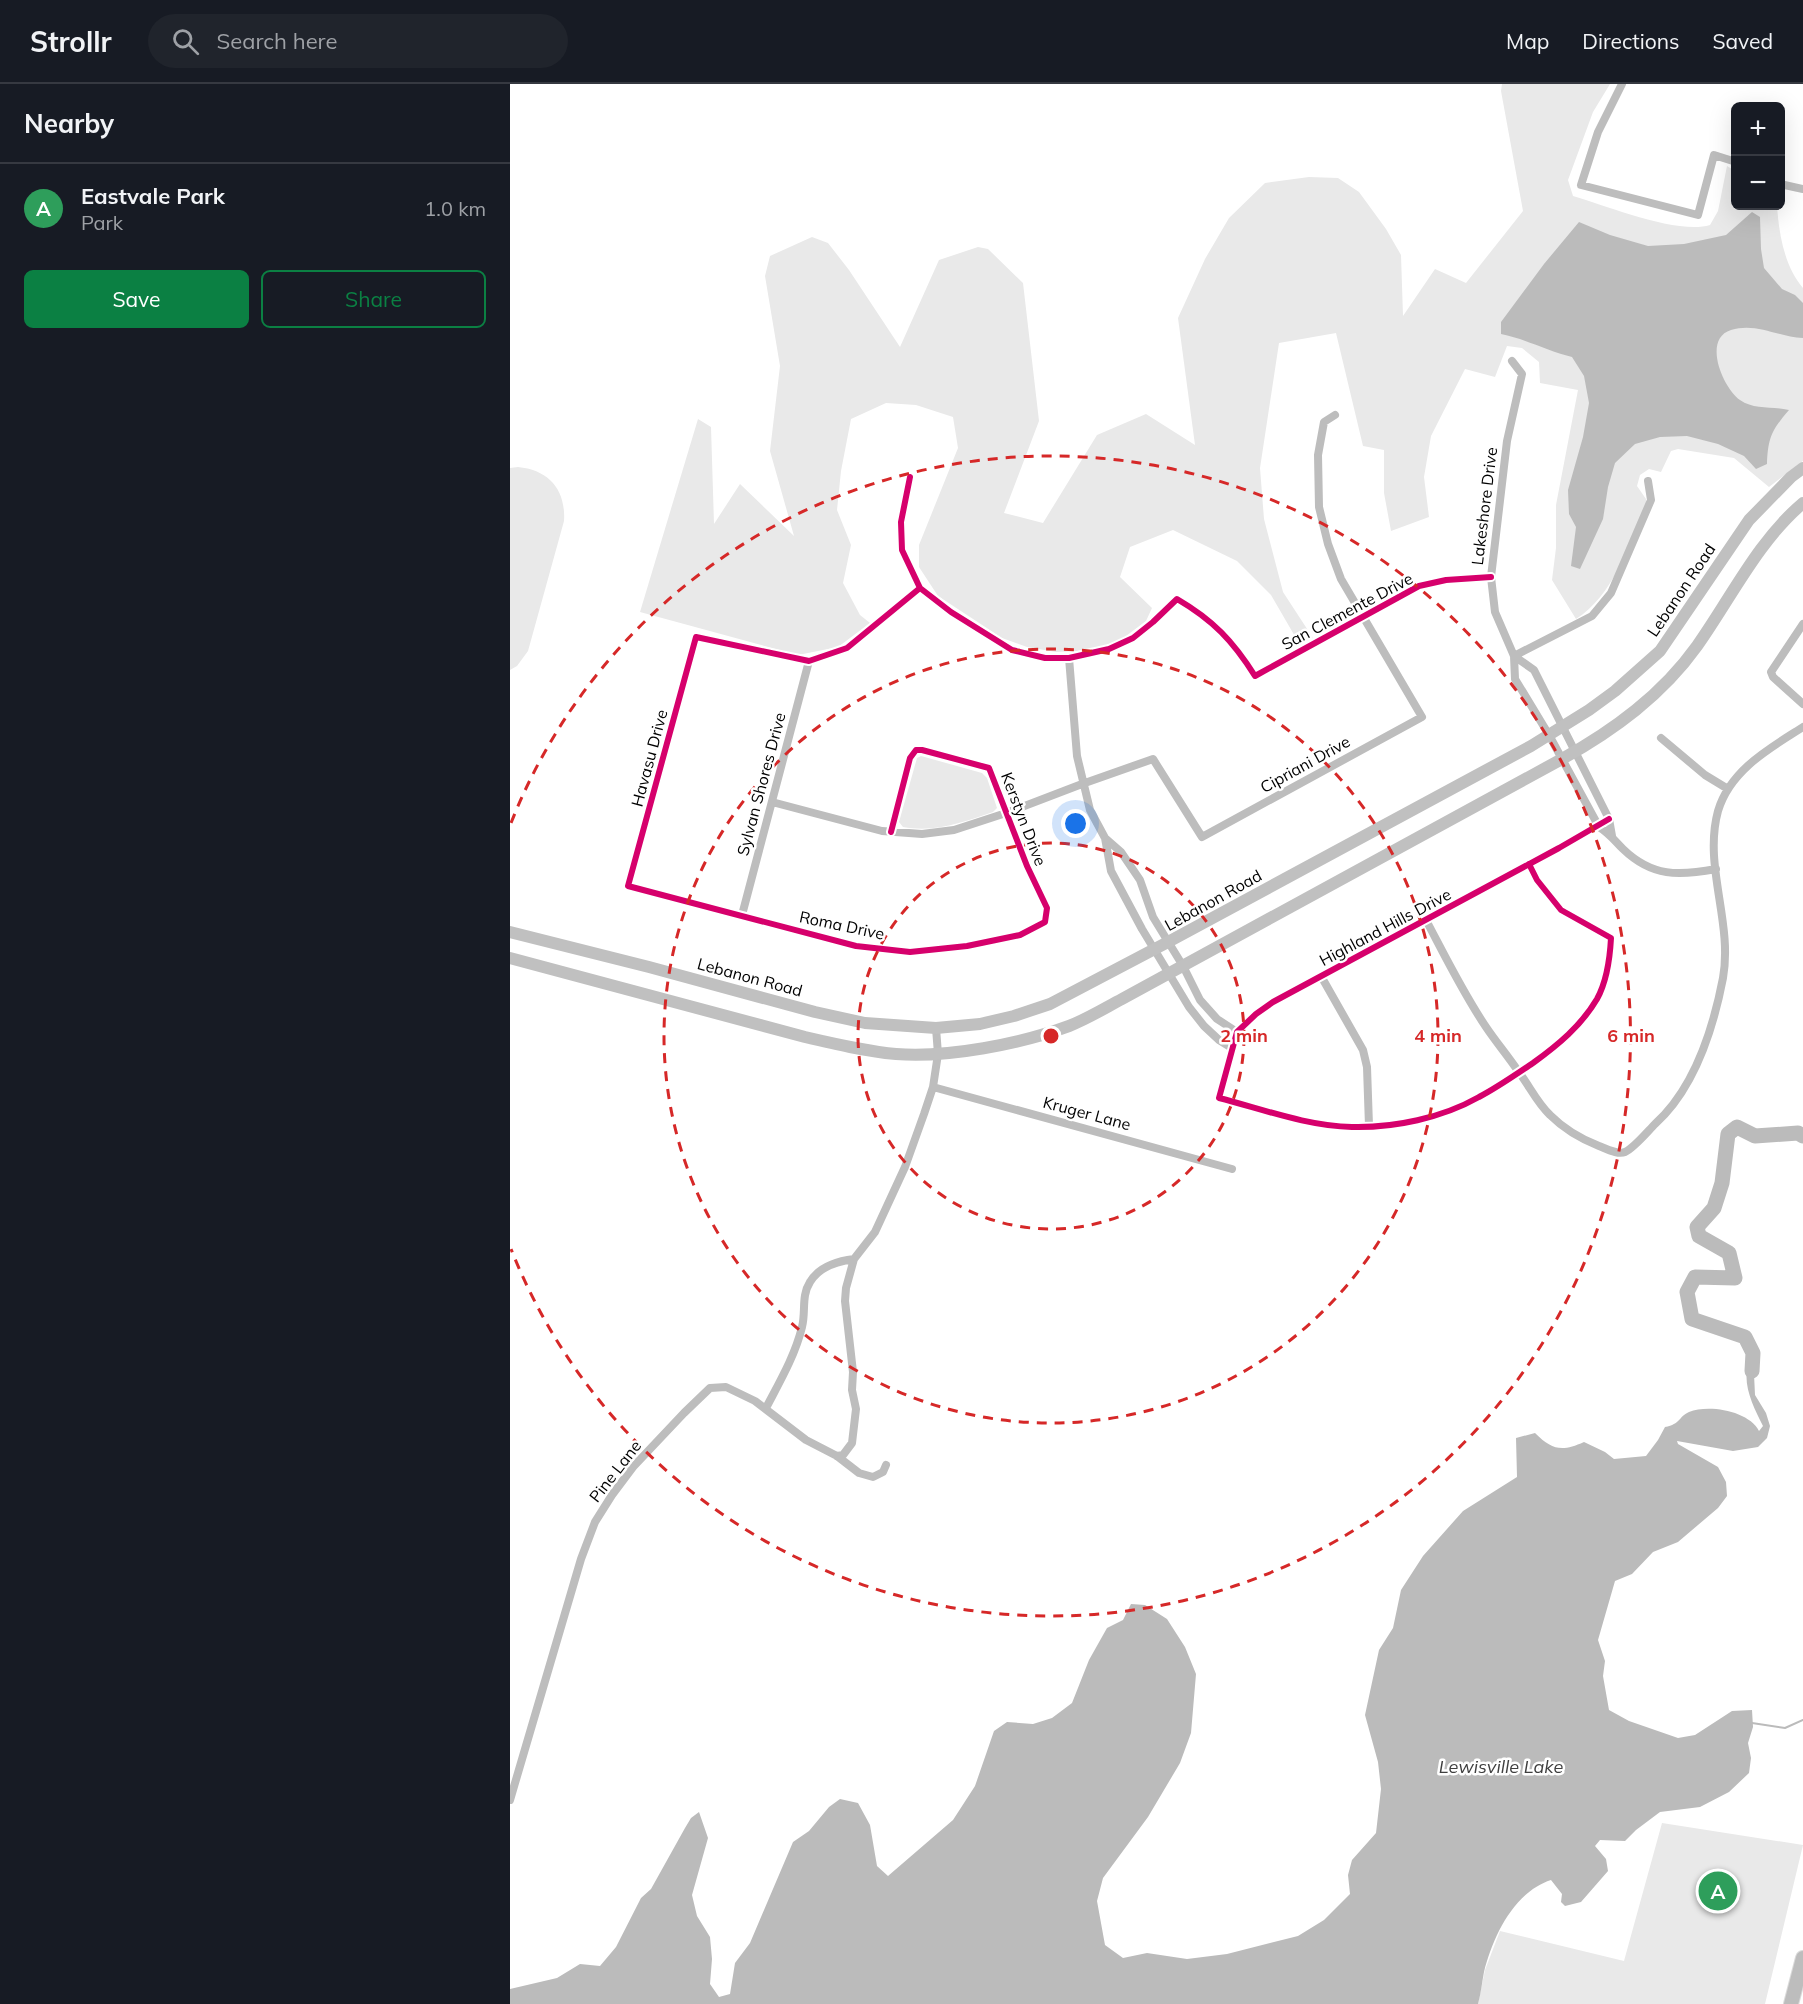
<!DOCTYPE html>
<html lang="en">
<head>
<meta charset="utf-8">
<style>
  body { margin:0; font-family:Mulish,sans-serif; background:#20242c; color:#f1f3f6 }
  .controls { position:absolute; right:18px; top:18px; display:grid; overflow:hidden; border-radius:9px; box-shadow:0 6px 24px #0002 }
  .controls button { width:54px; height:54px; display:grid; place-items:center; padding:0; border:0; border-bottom:2px solid #363941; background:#171b24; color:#f1f3f6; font:30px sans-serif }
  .you { position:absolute; left:566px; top:740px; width:21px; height:21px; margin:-15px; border:4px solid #fff; border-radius:50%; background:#1a73e8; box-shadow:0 0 0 9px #1a73e833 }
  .badge { display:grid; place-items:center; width:39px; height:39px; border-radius:50%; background:#0b8043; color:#fff; font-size:20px; font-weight:700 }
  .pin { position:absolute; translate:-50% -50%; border:3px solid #fff; box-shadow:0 2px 6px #0006 }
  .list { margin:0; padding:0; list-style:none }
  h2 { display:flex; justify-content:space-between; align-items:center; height:78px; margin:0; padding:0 24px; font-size:26px }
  h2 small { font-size:20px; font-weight:400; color:#9ea1a6 }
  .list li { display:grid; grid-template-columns:39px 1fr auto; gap:18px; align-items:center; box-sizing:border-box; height:90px; padding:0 24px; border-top:2px solid #363941 }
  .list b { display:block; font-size:22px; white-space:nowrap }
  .list p { margin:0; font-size:20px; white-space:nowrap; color:#9ea1a6 }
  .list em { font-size:20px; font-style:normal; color:#9ea1a6 }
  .actions { display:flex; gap:12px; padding:18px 24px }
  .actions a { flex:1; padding:14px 0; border:2px solid #0b8043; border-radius:9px; text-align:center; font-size:21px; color:#0b8043 }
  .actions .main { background:#0b8043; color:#fff }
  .icon { flex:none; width:33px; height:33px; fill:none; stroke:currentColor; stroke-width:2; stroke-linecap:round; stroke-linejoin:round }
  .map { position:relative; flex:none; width:1293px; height:1920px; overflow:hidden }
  header { display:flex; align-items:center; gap:36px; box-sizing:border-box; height:84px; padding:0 30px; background:#171b24; border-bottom:2px solid #363941 }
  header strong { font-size:28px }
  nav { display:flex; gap:33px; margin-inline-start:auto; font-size:21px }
  .search { width:420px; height:54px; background:#20242c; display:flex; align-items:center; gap:15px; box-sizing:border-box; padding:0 21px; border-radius:33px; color:#9ea1a6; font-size:22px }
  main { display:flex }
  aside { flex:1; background:#171b24 }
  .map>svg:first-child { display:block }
  .green { fill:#e9e9e9 }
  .water { fill:#bbb }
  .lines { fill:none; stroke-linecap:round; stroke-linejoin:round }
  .stream { stroke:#bbb; stroke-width:2 }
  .river { stroke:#bbb; stroke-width:15 }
  .primary-casing { stroke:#dbdbdb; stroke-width:16 }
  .minor { stroke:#bdbdbd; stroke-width:8 }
  .secondary { stroke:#c0c0c0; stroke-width:12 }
  .primary { stroke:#bdbdbd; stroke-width:14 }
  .cycleway-casing { stroke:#fff; stroke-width:10 }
  .cycleway { stroke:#d6006c; stroke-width:6 }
  .ring { fill:none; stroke:#d62828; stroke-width:3; stroke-dasharray:10 8 }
  .labels { text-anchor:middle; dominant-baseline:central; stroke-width:5; stroke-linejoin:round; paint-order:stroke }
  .street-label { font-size:16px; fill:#000; stroke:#fff }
  .water-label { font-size:18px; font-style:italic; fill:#3f3f3f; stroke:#fff }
  .centre { fill:#d62828; stroke:#fff; stroke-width:3 }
  .ring-label { font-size:18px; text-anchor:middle; font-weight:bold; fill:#d62828; stroke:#fff; stroke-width:5; stroke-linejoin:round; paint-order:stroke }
</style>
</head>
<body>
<header>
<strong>Strollr</strong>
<div class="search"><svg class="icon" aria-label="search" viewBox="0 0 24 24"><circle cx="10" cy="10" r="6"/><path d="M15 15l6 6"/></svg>Search here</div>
<nav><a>Map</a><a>Directions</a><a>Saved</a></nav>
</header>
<main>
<aside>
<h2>Nearby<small></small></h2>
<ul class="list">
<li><span class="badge" style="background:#2e9e5b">A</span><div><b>Eastvale Park</b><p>Park</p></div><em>1.0 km</em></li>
</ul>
<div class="actions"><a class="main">Save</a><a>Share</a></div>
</aside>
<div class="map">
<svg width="1293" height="1920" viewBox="0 0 1293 1920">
  <rect width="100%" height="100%" fill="#fff"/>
  <path class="green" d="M992 0H1100L1083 28 1058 96 1063 112C1097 122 1168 151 1200 141L1208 127 1217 82 1225 87 1226 122H1267C1269 149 1274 182 1293 204V377L1259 403 1224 374 1168 365 1161 367 1151 388 1139 385 1130 391 1127 402 1136 415V419C1120 459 1104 511 1066 535L1042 496 1046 464V421L1068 306 1030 299 1029 278 1012 264 997 262 985 293 955 285 921 352 914 393 919 433 881 447 874 409V366L853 362 826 249 769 259 750 384 754 435 773 508 803 554 790 561 761 511 727 477 663 446 620 463 610 493 642 524 636 537 612 555 594 562 567 567 546 568 517 563 492 554 428 512 409 483V461L448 364 443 333 406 321 376 319 341 335 331 387 327 426 341 461 333 499 350 531 360 539 328 563 288 571 130 528 188 335 201 343 204 440 230 400 284 452 260 367 270 282 255 192 260 172 302 153 318 159 339 186 390 263 429 176 468 163 478 165 513 199 529 337 494 429 533 439 587 351 636 330 685 361 668 234 695 175 719 134 755 99 799 93 828 94 849 108 876 145 891 171 893 232 925 185 956 199 1013 127 991 7Z
    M8 383C39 386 56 406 54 437L18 567 7 582 0 586V384Z
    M411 672 472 689 477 694 487 724 483 728C454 738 425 749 393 743L389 738 407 674Z
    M1152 1739 1293 1761 1255 1920H968L975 1886 990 1847 1114 1877Z"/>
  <path class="water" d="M1242 128 1250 133 1251 165 1254 184 1272 205 1285 211 1293 219V254C1268 253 1246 238 1221 246 1192 255 1213 304 1230 316 1244 326 1262 322 1279 326 1262 346 1258 353 1257 380L1246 385 1234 372 1208 360 1177 352 1150 353 1125 360 1105 379 1098 403 1093 435 1070 485 1061 482 1066 443 1059 430 1058 406 1073 353 1079 319 1074 292 1062 273C1037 267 1016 255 991 250V238L1034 180 1069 138 1100 151 1138 162 1174 160 1216 151Z
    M1243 1269 1245 1311 1256 1329 1260 1342 1257 1354 1248 1363 1223 1367 1167 1357 1168 1360 1208 1383 1216 1398 1217 1412 1208 1424 1168 1458 1143 1468 1122 1490 1105 1497 1088 1556 1095 1577 1093 1592 1099 1626 1119 1637 1168 1654 1185 1651 1222 1627 1242 1626 1243 1643 1238 1659 1241 1674 1239 1689 1219 1708 1190 1723 1150 1728 1126 1746 1115 1757 1090 1756 1085 1762 1096 1775 1098 1787 1071 1818 1055 1822 1051 1818 1052 1810 1041 1796C1004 1808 983 1852 974 1888 972 1898 971 1909 968 1920H0V1905L47 1894 70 1880 90 1882 106 1863 131 1814 141 1805 175 1744 181 1734 189 1728 198 1754 182 1811 187 1832 200 1853 202 1875 200 1900 209 1913 220 1910 225 1879 240 1859 283 1758 299 1747 319 1723 330 1715 348 1719 360 1741 367 1782 378 1792 443 1736 465 1702 484 1647 497 1638 523 1640 542 1634 562 1619 579 1576 597 1544 613 1536 621 1520 635 1521 657 1535 675 1563 686 1590 681 1649 670 1679 638 1733 593 1794 587 1817 595 1861 613 1874 637 1869 677 1875 717 1870 788 1852 814 1836 840 1810 838 1791 842 1776 866 1749 871 1705 868 1678 855 1631 869 1566 883 1544 891 1506 913 1472 953 1427 1007 1393 1006 1354 1025 1349C1042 1366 1052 1368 1074 1358L1095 1368 1104 1375 1136 1372 1148 1356 1155 1343C1171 1340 1168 1333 1179 1328 1199 1320 1239 1327 1249 1347L1253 1342C1242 1320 1228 1293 1243 1269Z"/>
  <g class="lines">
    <path class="stream" d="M1242 1639 1275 1644 1293 1636"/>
    <path class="river" d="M1242 1287 1243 1269 1235 1253 1182 1235 1177 1208 1185 1193 1225 1194 1219 1169 1189 1152 1187 1143 1204 1124 1212 1099 1218 1050 1227 1043 1245 1052 1288 1049 1293 1052"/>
    <defs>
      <path id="primary" d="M1281 1920 1293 1874"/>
    </defs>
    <use href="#primary" class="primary-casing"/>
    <path class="minor" d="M1112 0 1088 48 1071 101 1188 131 1204 71 1226 78
      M1270 100 1293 105
      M1002 277 1012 290 997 357 981 493 985 528 1004 572 1005 595 1039 651 1089 743C1099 749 1105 757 1113 765 1142 793 1169 792 1206 785
      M400 393 391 438 392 466 410 504 441 528 502 566 535 574H559L599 565 623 554 643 538 667 515C703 536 723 557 745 592L909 502 936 496 981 493
      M1293 540 1261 588 1263 593 1293 620
      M1004 572 1082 532 1101 509 1141 416 1138 397
      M1004 572 1024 586 1099 735 1102 752
      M559 574 567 672 580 726 595 754 601 787 632 845 679 923 694 942 709 956 722 964
      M1151 654 1195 691 1218 705
      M262 718 372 747 412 750 444 746 496 729 572 700 643 675 692 753 912 633 831 495 818 460 809 423 808 371 814 338 825 331
      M381 748 400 674 406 666H412L479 684 517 782 537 824 535 838 510 851 457 862 400 868 346 862 118 802 186 553 299 577 337 564 410 504
      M595 754 611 768 630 796 643 833 673 882 690 916 707 935 727 948
      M1019 780 1027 796 1051 826 1101 854C1100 873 1097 897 1087 915 1071 942 1048 961 1023 979 1005 991 988 1003 969 1013 932 1034 884 1044 842 1043 797 1042 752 1025 709 1014L727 948 746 930 763 918 1049 764 1099 735
      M232 831 299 577
      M916 836C935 872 953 909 976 943 986 958 998 972 1008 987 1019 1001 1027 1019 1040 1031 1054 1045 1071 1055 1089 1062 1097 1065 1108 1071 1115 1068 1124 1064 1138 1047 1145 1040 1185 1004 1203 946 1213 894 1223 838 1193 782 1208 727 1220 686 1260 664 1293 643
      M811 892 853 966 857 983 859 1042
      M423 1003 722 1085
      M256 1324C269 1299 285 1272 292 1243 296 1228 291 1212 300 1198 309 1183 328 1177 344 1175
      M327 1372 333 1371 342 1359 346 1325 342 1306 343 1288 335 1217 336 1204 344 1175 365 1148 395 1083 414 1030 423 1003 428 970 426 944
      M0 1716 71 1475 85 1438 102 1411 123 1383 174 1329 200 1304 216 1303 245 1317 296 1356 327 1372 349 1389 363 1393 373 1388 376 1381"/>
    <path class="secondary" d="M0 848 139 883 305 928 355 939 426 944 470 940 504 932 540 920 658 858 1021 662 1079 626 1105 607 1150 567 1239 436 1281 393 1293 384
      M0 874 295 953C325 960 355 967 386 970 438 974 510 960 559 942 577 935 595 924 612 915L1052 675C1104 646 1152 611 1187 562 1221 514 1248 457 1293 419"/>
    <use href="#primary" class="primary"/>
    <defs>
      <path id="cycleway" d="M400 393 391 438 392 466 410 504 441 528 502 566 535 574H559L599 565 623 554 643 538 667 515C703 536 723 557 745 592L909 502 936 496 981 493
        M381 748 400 674 406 666H412L479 684 517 782 537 824 535 838 510 851 457 862 400 868 346 862 118 802 186 553 299 577 337 564 410 504
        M1019 780 1027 796 1051 826 1101 854C1100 873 1097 897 1087 915 1071 942 1048 961 1023 979 1005 991 988 1003 969 1013 932 1034 884 1044 842 1043 797 1042 752 1025 709 1014L727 948 746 930 763 918 1049 764 1099 735"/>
    </defs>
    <use href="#cycleway" class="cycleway-casing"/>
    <use href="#cycleway" class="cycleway"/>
  </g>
  <g class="ring">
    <circle cx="541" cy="952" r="193"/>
    <circle cx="541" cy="952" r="387"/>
    <path d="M1 739A580 580 0 1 1 1 1165"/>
  </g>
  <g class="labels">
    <g class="street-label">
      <text transform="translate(974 422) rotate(-83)">Lakeshore Drive</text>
      <text transform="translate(1171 506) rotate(-56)">Lebanon Road</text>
      <text transform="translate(837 527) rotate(-28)">San Clemente Drive</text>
      <text transform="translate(139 674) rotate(-75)">Havasu Drive</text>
      <text transform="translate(795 680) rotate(-29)">Cipriani Drive</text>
      <text transform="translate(251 700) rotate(-75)">Sylvan Shores Drive</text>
      <text transform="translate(514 735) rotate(69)">Kerstyn Drive</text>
      <text transform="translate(703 816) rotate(-29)">Lebanon Road</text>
      <text transform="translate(332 841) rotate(12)">Roma Drive</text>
      <text transform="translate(875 843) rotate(-28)">Highland Hills Drive</text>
      <text transform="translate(240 893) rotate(15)">Lebanon Road</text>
      <text transform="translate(577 1029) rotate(15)">Kruger Lane</text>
      <text transform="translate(105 1387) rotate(-52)">Pine Lane</text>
    </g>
    <g class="water-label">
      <text x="991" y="1682">Lewisville Lake</text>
    </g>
  </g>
  <circle cx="541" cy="952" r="9" class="centre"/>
  <g class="ring-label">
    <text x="734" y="958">2 min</text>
    <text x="928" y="958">4 min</text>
    <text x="1121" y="958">6 min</text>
  </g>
</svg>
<div class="controls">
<button>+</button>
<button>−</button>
</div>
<div class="you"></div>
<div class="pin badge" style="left:1208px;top:1807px;background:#2e9e5b">A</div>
</div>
</main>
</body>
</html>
